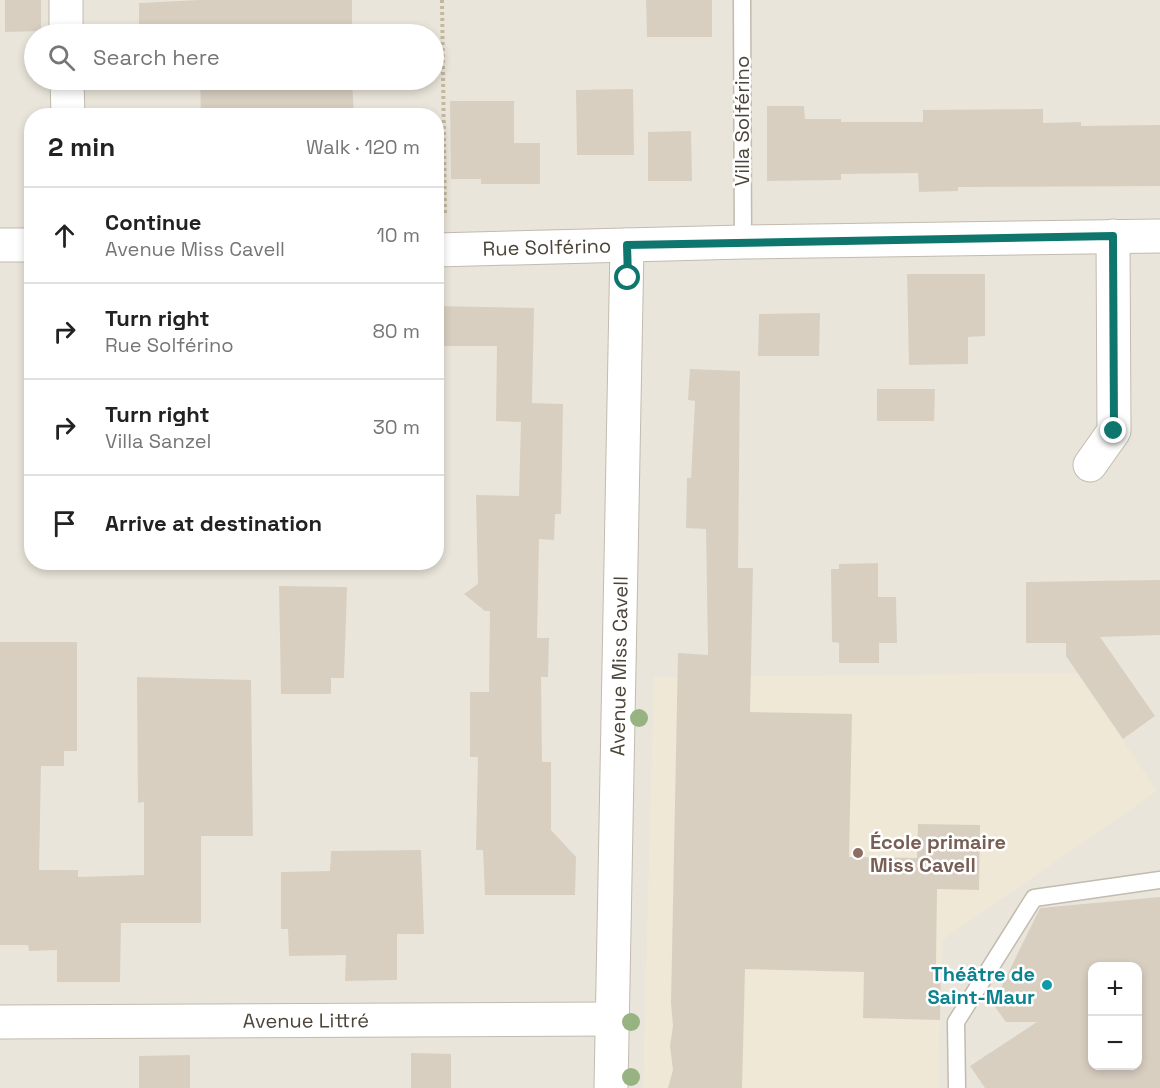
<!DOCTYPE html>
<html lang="en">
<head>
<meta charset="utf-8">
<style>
  body { margin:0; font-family:"Space Grotesk",sans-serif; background:#f2f2f2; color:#222 }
  .controls { position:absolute; right:18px; bottom:18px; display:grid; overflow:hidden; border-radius:12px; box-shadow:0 3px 9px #0003 }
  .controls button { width:54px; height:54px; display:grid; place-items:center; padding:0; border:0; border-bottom:2px solid #e0e0e0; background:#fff; color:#222; font:30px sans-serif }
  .stop { position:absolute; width:18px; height:18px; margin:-14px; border:4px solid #0f766e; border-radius:50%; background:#fff }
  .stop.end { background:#0f766e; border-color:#fff; box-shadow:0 2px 6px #0008 }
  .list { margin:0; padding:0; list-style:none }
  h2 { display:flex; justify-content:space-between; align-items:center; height:78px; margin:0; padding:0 24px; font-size:26px }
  h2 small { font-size:20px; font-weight:400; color:#767676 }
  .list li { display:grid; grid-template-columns:39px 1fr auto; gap:18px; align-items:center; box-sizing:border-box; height:96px; padding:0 24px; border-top:2px solid #e0e0e0 }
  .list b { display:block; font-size:22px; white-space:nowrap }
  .list p { margin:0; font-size:20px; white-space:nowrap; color:#767676 }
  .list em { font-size:20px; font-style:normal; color:#767676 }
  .icon { flex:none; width:33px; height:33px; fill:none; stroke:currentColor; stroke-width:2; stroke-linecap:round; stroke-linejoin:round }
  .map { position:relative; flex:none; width:1160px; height:1088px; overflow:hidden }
  .search { position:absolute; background:#fff; box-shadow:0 3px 9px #0003; left:24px; top:24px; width:420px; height:66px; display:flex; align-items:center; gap:15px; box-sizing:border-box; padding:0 21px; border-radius:33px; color:#767676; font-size:22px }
  .panel { position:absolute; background:#fff; box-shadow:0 3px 9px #0003; left:24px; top:108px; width:420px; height:462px; border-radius:24px }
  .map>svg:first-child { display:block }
  .residential { fill:#eae5da; fill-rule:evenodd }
  .education { fill:#efe8d6 }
  .building { fill:#d8cfc1; fill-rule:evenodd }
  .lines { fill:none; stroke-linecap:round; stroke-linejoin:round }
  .service-casing { stroke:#c2bbae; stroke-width:19 }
  .minor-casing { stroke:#c2bbae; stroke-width:35 }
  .path { stroke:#c4b79f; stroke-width:4; stroke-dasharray:3 3; stroke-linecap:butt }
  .service { stroke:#fff; stroke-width:16 }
  .minor { stroke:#fff; stroke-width:33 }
  .tree { fill:#97b381 }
  .route { stroke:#0f766e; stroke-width:8 }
  .education-dot { fill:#8d6e63; stroke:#fff; stroke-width:2 }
  .culture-dot { fill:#0f9aa8; stroke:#fff; stroke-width:2 }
  .labels { text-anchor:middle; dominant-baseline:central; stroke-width:5; stroke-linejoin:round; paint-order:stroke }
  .street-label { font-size:20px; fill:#4b4439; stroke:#fff }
  .education-label { font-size:20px; font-weight:bold; fill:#785e54; stroke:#fff; text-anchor:start }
  .culture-label { font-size:20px; font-weight:bold; fill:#0d838f; stroke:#fff; text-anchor:end }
</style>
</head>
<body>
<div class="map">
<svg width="1160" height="1088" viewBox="0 0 1160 1088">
  <rect width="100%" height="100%" fill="#f6f3ec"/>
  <path class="residential" d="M0 0H1160V1088H0ZM34 34H434V80H34ZM32 116H436V562H32ZM1092 966H1138V1066H1092Z"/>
  <path class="education" d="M1077 673 1157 791 942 940 938 1088H643L654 677Z"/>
  <path class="building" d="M5 0H41V31L5 32Z
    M200 0H352V34H139V3Z
    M646 0H712V37H647Z
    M146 80H352L354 116H201L200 80Z
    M633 89 634 155H577L576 90Z
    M450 101H514V143H540V184H481V179H451Z
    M767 106H804L805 119H841V122H923V110L1043 109V123L1081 122V126L1160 125V186L958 187V191L919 192 918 173 841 174V180L767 181Z
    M691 131 692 181H648V132Z
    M907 274H985V336L968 337V364L909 365Z
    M436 306 534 308 532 403 563 404 561 514H555L554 540 539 539 537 638H549L548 677H541L542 762H551V830L576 857 575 895H485L483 850H476L478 757H470V692H489L490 611H485L464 594 478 584 476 495 519 496 521 422 496 421 497 346H436Z
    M820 313 819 356H758L759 314Z
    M690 369 740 371 738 568H753L750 712 852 714 849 857 917 858 918 824 980 825 979 890 937 889 936 965H941L940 1020 863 1018 864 972 745 969 742 1088H668L673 1070 670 1046 673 1026 671 1003 678 653 708 655 706 529 686 528 687 478H691L695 401 688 400Z
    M877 389H935L934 421H877Z
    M878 563V597H896L897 643H879V663H839V643L832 642 831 569H839V564Z
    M1160 580V635L1100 637 1155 716 1123 739 1066 656V643H1026V582Z
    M279 586 347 587 344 678H331V694H281Z
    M0 642H77V751H64V766H41L39 870H78V877L144 875V802L138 803 137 677 251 680 253 836H201V923H121L120 982H57V950L29 951 28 945H0Z
    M421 850 424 934H397V980L345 981 346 955 289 956 288 929H281V872L330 871 331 851Z
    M1160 897V1088H985L970 1066 1037 1022H1006L993 1004 1040 908ZM1092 966H1137V1065H1092Z
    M411 1053 451 1054V1088H411Z
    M190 1055V1088H139V1056Z"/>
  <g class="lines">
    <defs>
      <path id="service" d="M742 0 743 242
        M957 1088 956 1022 1034 898 1160 880"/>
      <g id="minor">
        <path d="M66 0V34"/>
        <path d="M67 80 68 116"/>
        <path d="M0 245H32"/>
        <path id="s1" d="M436 250 743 242 1160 236"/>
        <path d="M1090 465 1114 431 1113 236"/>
        <path id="s2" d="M0 1022 612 1019"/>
        <path id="s3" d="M611 1088 627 245"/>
      </g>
    </defs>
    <use href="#service" class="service-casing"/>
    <use href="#minor" class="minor-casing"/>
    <path class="path" d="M442 0 445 214"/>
    <use href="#service" class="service"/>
    <use href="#minor" class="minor"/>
  </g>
  <g class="tree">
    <circle cx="639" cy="718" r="9"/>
    <circle cx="631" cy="1022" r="9"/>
    <circle cx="631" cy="1077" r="9"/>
  </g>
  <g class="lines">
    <path class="route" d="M628 278 627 245 1113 236 1114 431"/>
  </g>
  <circle class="education-dot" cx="858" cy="853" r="6"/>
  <circle class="culture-dot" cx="1047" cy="985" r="6"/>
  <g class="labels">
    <g class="street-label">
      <text transform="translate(742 121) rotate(-90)">Villa Solférino</text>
      <text stroke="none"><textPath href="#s1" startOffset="111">Rue Solférino</textPath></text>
      <text stroke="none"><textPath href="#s3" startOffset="422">Avenue Miss Cavell</textPath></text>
      <text stroke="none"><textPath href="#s2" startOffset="306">Avenue Littré</textPath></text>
    </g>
    <g class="education-label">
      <text x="870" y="842">École primaire<tspan x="870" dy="23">Miss Cavell</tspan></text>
    </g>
    <g class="culture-label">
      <text x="1035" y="974">Théâtre de<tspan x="1035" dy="23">Saint-Maur</tspan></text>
    </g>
  </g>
</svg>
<div class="controls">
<button>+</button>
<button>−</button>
</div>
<div class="stop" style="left:628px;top:278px"></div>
<div class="stop end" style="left:1114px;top:431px"></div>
<div class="search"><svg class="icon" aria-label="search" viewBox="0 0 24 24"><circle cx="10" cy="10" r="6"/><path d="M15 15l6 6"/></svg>Search here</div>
<section class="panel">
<h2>2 min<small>Walk · 120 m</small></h2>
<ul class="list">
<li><svg class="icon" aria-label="ahead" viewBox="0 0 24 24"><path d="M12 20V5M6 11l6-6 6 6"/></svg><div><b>Continue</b><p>Avenue Miss Cavell</p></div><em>10 m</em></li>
<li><svg class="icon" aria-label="right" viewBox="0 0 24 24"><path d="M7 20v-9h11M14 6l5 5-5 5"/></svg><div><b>Turn right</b><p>Rue Solférino</p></div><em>80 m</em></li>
<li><svg class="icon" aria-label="right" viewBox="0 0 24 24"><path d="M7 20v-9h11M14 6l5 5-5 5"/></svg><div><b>Turn right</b><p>Villa Sanzel</p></div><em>30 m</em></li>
<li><svg class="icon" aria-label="arrive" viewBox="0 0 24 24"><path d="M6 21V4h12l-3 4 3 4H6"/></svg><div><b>Arrive at destination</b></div></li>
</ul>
</section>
</div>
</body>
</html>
